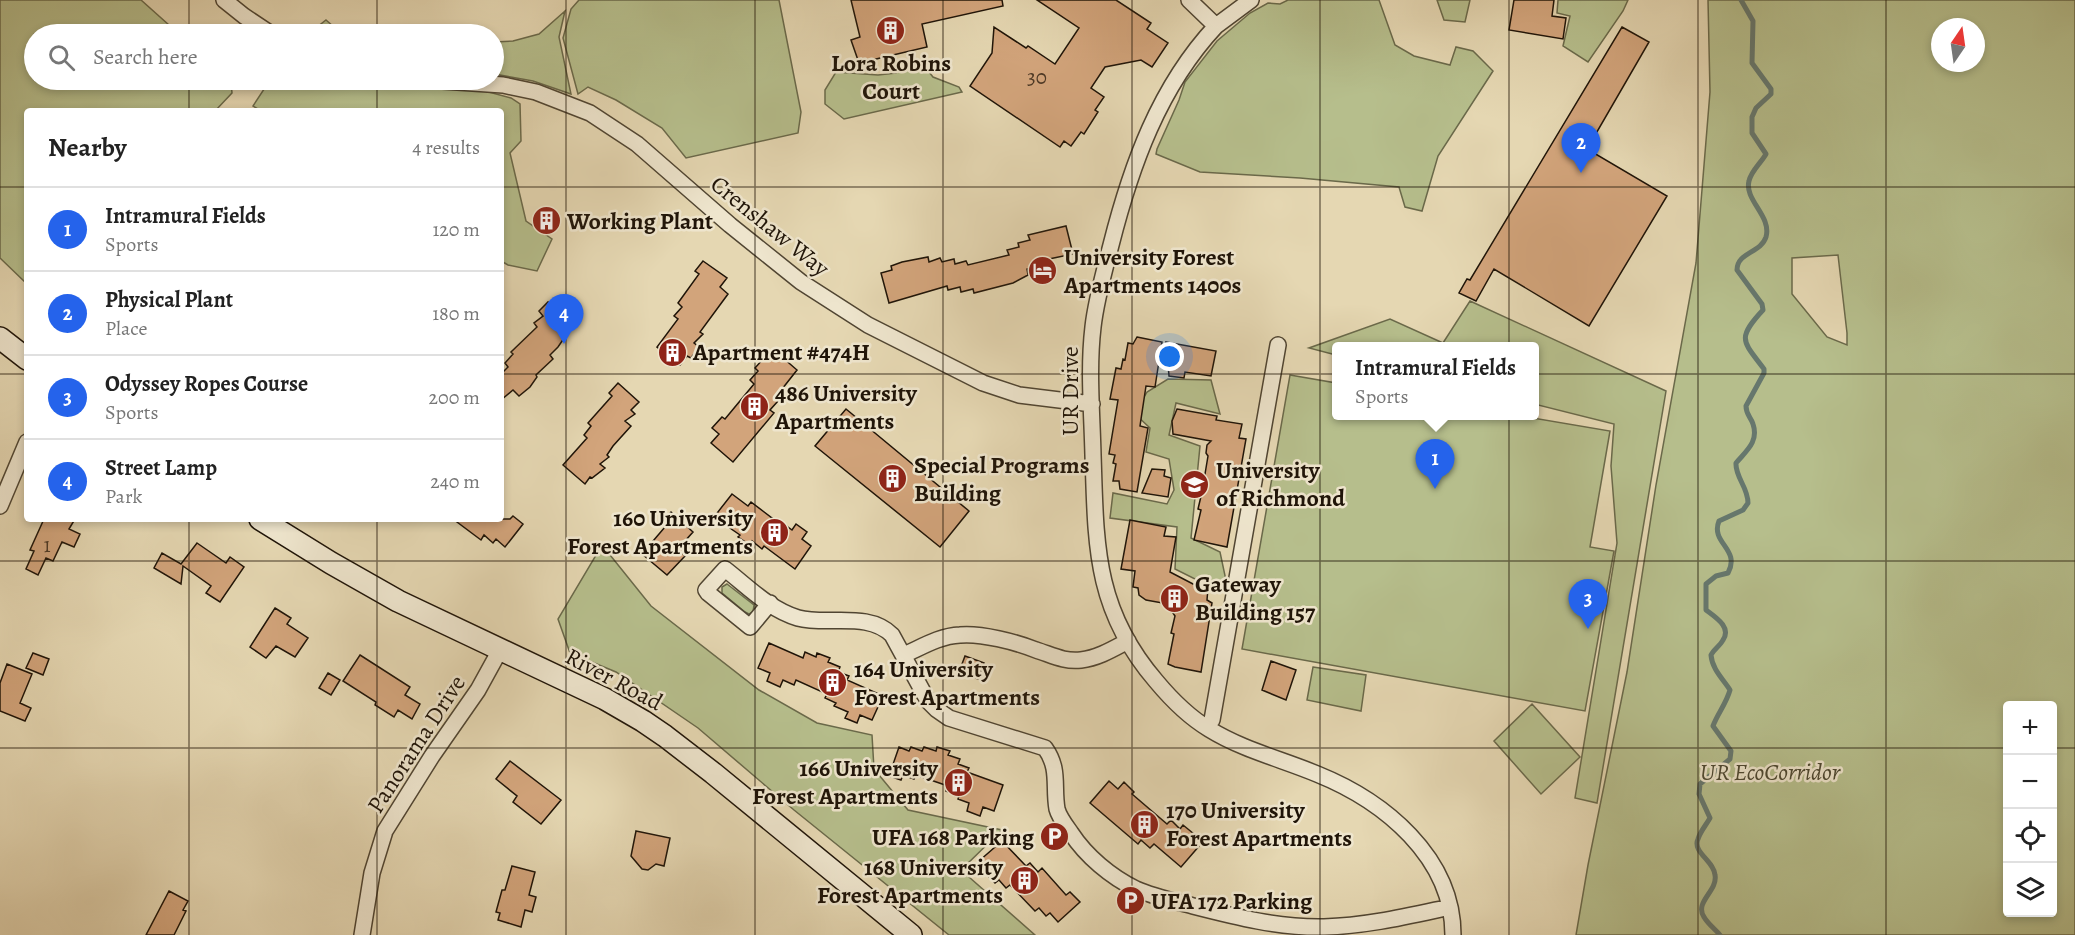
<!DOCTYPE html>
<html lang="en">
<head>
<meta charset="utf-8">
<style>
  body { margin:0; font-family:Alegreya,serif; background:#f2f2f2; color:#222 }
  .controls { position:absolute; right:18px; bottom:18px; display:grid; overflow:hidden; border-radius:6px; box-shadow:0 3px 9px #0003 }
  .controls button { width:54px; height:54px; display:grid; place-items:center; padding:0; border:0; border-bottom:2px solid #e0e0e0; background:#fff; color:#222; font:30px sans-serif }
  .compass { position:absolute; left:1931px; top:18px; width:54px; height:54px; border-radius:50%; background:#fff; box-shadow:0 3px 9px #0003; rotate:13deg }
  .you { position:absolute; left:1170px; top:357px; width:21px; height:21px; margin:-15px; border:4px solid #fff; border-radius:50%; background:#1a73e8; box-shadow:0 0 0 9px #1a73e833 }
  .badge { display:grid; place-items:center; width:39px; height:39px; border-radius:50%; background:#2563eb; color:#fff; font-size:20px; font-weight:700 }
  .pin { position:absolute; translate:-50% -50px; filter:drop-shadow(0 2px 3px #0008) }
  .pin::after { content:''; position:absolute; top:32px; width:21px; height:18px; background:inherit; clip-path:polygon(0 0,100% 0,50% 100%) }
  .popup { position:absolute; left:1332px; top:342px; width:207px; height:78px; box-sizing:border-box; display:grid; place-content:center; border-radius:6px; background:#fff; filter:drop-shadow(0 2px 4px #0005); font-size:20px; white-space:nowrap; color:#767676 }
  .popup b { font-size:22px; color:#222 }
  .popup::after { content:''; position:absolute; left:50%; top:100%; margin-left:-12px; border:12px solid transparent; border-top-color:#fff }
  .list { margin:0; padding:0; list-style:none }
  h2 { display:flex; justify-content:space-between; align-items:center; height:78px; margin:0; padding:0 24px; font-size:26px }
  h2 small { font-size:20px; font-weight:400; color:#767676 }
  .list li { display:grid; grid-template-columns:39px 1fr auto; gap:18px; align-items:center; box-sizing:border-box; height:84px; padding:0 24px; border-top:2px solid #e0e0e0 }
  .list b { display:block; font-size:22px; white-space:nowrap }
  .list p { margin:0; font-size:20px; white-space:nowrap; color:#767676 }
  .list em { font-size:20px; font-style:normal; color:#767676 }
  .icon { flex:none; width:33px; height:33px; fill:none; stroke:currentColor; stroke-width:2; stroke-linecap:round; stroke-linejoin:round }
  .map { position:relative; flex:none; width:2075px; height:935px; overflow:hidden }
  .search { position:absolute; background:#fff; box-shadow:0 3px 9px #0003; left:24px; top:24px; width:480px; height:66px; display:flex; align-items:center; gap:15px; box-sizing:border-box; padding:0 21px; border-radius:33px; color:#767676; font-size:22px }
  .panel { position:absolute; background:#fff; box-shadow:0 3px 9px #0003; left:24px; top:108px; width:480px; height:414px; border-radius:6px }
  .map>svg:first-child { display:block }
  .green { fill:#b6be8c; stroke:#6a694a; stroke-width:1.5; fill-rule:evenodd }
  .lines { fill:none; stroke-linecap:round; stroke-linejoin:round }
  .stream { stroke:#66776d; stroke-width:5 }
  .building { fill:#d2a47b; stroke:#1f1408; stroke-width:1.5 }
  .street-casing { stroke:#504532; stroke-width:18 }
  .secondary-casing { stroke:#1f1408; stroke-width:24 }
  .street { stroke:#eee5cd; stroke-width:15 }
  .secondary { stroke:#eee5cd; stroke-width:21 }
  .grid { fill:none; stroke:#1f1408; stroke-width:1.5; stroke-opacity:0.55 }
  .labels { text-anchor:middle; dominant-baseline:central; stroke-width:5; stroke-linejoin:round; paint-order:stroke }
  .number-label { font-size:21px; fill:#4c3825 }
  .poi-label { font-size:24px; font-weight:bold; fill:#1f1408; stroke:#eee5cd; text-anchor:start }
  .street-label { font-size:24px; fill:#1f1408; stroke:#eee5cd }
  .park-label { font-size:24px; font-style:italic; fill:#4c4730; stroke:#eee5cd }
</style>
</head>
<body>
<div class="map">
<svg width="2075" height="935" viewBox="0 0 2075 935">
  <rect width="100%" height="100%" fill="#e5d7b2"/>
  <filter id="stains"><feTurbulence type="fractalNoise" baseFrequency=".00333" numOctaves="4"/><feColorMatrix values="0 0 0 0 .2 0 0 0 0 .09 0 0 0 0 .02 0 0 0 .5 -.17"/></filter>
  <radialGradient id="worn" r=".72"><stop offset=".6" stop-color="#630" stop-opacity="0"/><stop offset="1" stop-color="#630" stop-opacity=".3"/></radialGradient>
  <path class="green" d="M0 0H141L179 34H34V80H229L231 82 232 93 215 111H27V284L0 258Z
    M579 0H779L801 112 798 133 686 158 662 128 616 100 588 87 578 94 563 38 571 9Z
    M1288 0H1379L1395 45 1414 56 1450 65 1456 47 1473 51 1493 71 1438 156 1422 211 1405 207 1399 187 1300 178 1200 172 1156 154 1157 149 1179 100 1185 82 1217 41 1250 13 1268 3 1280 4Z
    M1437 0H1470L1465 22 1444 20Z
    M1558 0H1628L1623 11 1588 62 1563 46 1570 16 1557 13Z
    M1708 0H2075V935H1576L1588 865 1627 672 1656 485 1696 263 1710 92ZM1940 27H1976V63H1940ZM1838 255 1847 333V345L1827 337 1792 294V258ZM2008 706H2052V912H2008Z
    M565 11 559 37 571 94 533 81 494 74V42L513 41 539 34Z
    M326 20 342 34H314L316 28Z
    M908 63 925 67 933 77 959 87 962 92 844 119 825 104V90L836 72 878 75 896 73Z
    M270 80H360L485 91 511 98 520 104 521 141 510 153 526 221 552 239 537 271 508 265 501 261V111H261L253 106Z
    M1470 301 1666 391 1597 803 1575 798 1617 543 1611 466 1614 424 1534 404V346H1336V355L1309 348 1390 319 1443 343Z
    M1290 375 1336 383V416H1521L1610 431 1590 547 1614 551 1585 711 1242 649Z
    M1168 379 1211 380 1220 414 1176 403 1169 435 1200 446 1191 538 1220 552 1227 585 1211 587 1175 569 1177 527 1110 518 1113 493 1167 504 1174 490 1169 459 1146 452 1150 428 1134 413 1147 392Z
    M602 545 651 606 759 690 817 723 872 735 874 769 908 810 1002 830 961 870 1035 935H949L794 810 698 728 616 672 570 653 558 619Z
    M727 584 754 605 753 612 749 614 745 612 722 593V587Z
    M1313 667 1366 675 1361 711 1307 700Z
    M1532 704 1580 757 1541 794 1494 741Z"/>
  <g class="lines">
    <path class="stream" d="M1720 935C1715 929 1708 924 1704 917 1694 902 1718 891 1715 875 1714 861 1692 852 1698 839 1700 832 1706 825 1710 818L1699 794 1700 784 1730 759 1731 751 1713 726C1718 713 1726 704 1730 690 1723 679 1712 669 1711 655 1714 649 1720 646 1723 640 1732 627 1715 617 1706 610V584L1716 576 1728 573C1741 549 1710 543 1719 521L1743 510 1748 503C1748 487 1735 477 1736 463 1746 451 1759 442 1753 424 1751 417 1746 415 1746 406L1764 373V369C1743 341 1736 339 1763 310L1762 304 1737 270C1737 252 1761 253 1766 237 1772 216 1744 200 1749 181 1751 171 1761 163 1766 154L1752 133V117L1756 108 1771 94V89L1752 63 1753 21 1741 0"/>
  </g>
  <path class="building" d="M851 0H1002L1003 6 922 24 927 47 859 63 851 40 860 37Z
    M1037 0H1116L1151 23 1147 29 1168 43 1152 67 1141 60 1105 67 1091 88 1104 97 1095 110 1098 112 1084 134 1081 132 1071 146 1064 141 1060 147 970 86 992 53 994 27 1026 48 1028 46 1055 64 1079 28Z
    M1514 0H1554L1552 16 1566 18 1563 39 1509 30Z
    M1622 27 1649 42 1587 149 1667 196 1589 326 1494 269 1476 301 1459 293 1467 279 1470 280Z
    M1066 226 1073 254 1049 259 1038 264 1039 267 1027 269 1028 275 1013 283 974 293 973 289 961 292 960 287 948 290 947 286 889 303 881 273 892 270 891 266 902 262 928 257 929 262 940 258 942 262 954 259 955 264 966 261 968 265 1009 255 1007 250 1019 247 1018 243 1030 240 1028 235Z
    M703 261 727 278 720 287 728 294 700 332 703 334 694 343 699 347 691 358 687 356 680 365 657 347 678 319 674 316 682 307 678 303 699 274 695 271Z
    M561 297 581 319 571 328 558 347 550 355 553 359 536 375 537 377 530 387 519 396 513 390 501 400V374L508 367 505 363 513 354 511 352 537 327 534 323 543 316 539 311 548 302 551 306Z
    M1137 337 1162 342 1155 387 1146 386 1140 426 1148 428 1137 492 1120 489 1119 481H1113L1116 464 1113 463 1115 455 1109 454 1118 400 1110 399 1116 368 1121 369 1123 359 1125 360 1128 343 1133 344Z
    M1166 342 1216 351 1211 376 1185 372 1184 378 1169 376Z
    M775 351 797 370 775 398 778 401 770 410 774 413 733 462 711 443 719 434 712 428 722 417 725 419 754 384 750 380 758 371 755 368 764 358 767 361Z
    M618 383 639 402 631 410 635 414 625 421 631 426 613 446 607 455 609 457 600 464 605 468 592 478 590 477 585 484 563 465 587 438 584 435 591 426 588 423 612 396 609 393Z
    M846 409 969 511 940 547 815 446Z
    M1177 409 1217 416 1216 420 1242 424 1239 438 1246 439 1227 547 1194 540 1201 510 1198 509 1202 492 1200 488 1201 483 1204 480 1208 456 1206 453 1207 445 1211 441 1173 434 1172 421Z
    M1152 469 1165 470 1164 476 1171 478 1168 497 1142 493Z
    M732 494 748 506 751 502 780 524 781 522 792 530 796 524 807 532 802 539 811 546 795 569 764 546 762 549 752 541 750 545 738 537 740 535 714 517Z
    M671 512 693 532 685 541 689 544 682 553 685 556 667 575 642 554 665 527 662 523Z
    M513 516 523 524 505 547 496 539 493 543 484 535 481 540 453 519H510Z
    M44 519H75L69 529 80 534 74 547 62 542 53 561 46 558 38 575 26 569 34 551 30 550Z
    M1130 520 1166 527 1164 536 1176 537 1170 572 1193 584 1208 588 1207 600 1212 603 1201 672 1175 667 1168 664 1174 634 1171 633 1175 616 1173 613 1174 605 1146 600 1139 595 1138 588 1133 587 1135 571 1121 569Z
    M197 543 226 563 230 557 244 567 220 602 206 593 211 586 183 566 181 584 154 568 162 553 181 564Z
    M275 608 291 618 287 624 308 638 295 657 276 646 266 658 250 647Z
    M769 643 803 658 805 652 816 657 817 653 830 658 828 662 840 667 838 672 849 676 847 680 883 696 872 720 860 715 857 723 845 718 848 712 834 706 836 703 825 698 827 694 796 680 794 685 783 680 780 687 767 681 770 673 758 668Z
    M33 653 49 659 43 675 26 668Z
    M360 655 410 687 405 695 420 704 412 719 398 710 394 717 375 705 376 702 343 681Z
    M965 656 984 663 978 679 959 672Z
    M1271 661 1296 670 1286 700 1262 690Z
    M7 664 32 674 20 703 31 708 25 721 0 711V683Z
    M328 673 340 680 331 695 319 688Z
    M899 747 909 751 911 747 922 751 924 747 936 751 937 747 950 751 948 755 960 759 958 764 969 768 967 772 1003 785 994 811 983 807 980 816 967 811 969 803 958 799 959 796 946 791 948 786 916 775 914 779 903 775 901 780 889 776Z
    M510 761 561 800 541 824 513 802 517 796 496 779Z
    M1109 781 1118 789 1124 782 1134 792 1132 794 1167 824 1171 820 1180 829 1183 825 1194 834 1191 837 1200 845 1181 867 1154 844 1150 848 1141 840 1138 844 1090 803Z
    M636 831 670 838 664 866 656 864 648 870 642 869 631 856Z
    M1002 841 1026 866 1030 863 1038 872 1042 868 1066 895 1070 892 1080 902 1058 922 1050 913 1046 916 1039 908 1035 911 1010 885 1006 888 999 880 995 883 985 873 988 870 979 861Z
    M512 866 535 872 529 895 536 897 532 912 525 910 521 927 498 920 500 913 496 912 502 890H505Z
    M169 891 188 901 183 910 186 911 174 935H146Z"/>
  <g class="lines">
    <defs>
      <path id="street" d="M224 0 244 16 271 34
        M1189 0 1216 26 1251 0
        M1216 26C1159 87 1131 166 1111 245 1104 272 1096 300 1093 327 1088 369 1092 413 1093 455 1096 544 1094 609 1156 681 1171 699 1189 717 1209 729 1243 750 1281 759 1317 774 1384 801 1453 857 1453 935
        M427 80 503 85 536 92 590 113 637 144 730 225 801 282 868 325 983 383 1019 395 1092 404
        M0 506 27 442
        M770 603 750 627 708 593 706 590 725 569C747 586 770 610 798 618 828 626 868 611 892 635L928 701 936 709 949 718 1045 748C1060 769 1053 786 1057 809 1059 817 1066 826 1071 833 1086 856 1111 877 1136 889 1154 897 1174 901 1193 906 1236 917 1279 928 1324 927 1367 926 1408 916 1450 907
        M904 655C922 647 939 636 960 635 981 633 1016 642 1036 650 1052 655 1064 662 1081 660 1098 658 1113 649 1128 641
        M1212 720 1278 345
        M362 935 372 873 385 831 432 756 478 690 500 650"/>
      <path id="secondary" d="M0 338 27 359
        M260 519 331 563 398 601 605 699 643 721 665 736 713 773 911 935"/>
    </defs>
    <use href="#street" class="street-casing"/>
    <use href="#secondary" class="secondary-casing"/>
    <use href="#street" class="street"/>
    <use href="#secondary" class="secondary"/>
  </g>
  <path class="grid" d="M189 0V34M377 0V34M566 0V935M755 0V935M943 0V935M1132 0V935M1320 0V935M1509 0V935M1698 0V935M1886 0V935M189 80V111M377 80V111M0 187H27M501 187H2075M0 374H27M501 374H2075M189 519V935M377 519V935M0 561H2075M0 748H2008M2052 748H2075"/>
  <defs>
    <symbol id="building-disc" viewBox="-11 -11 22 22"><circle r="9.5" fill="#8f2418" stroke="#eee5cd"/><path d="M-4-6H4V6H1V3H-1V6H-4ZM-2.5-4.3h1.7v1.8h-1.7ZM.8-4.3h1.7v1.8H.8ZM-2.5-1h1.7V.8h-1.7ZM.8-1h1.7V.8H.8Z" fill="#fff"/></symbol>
    <symbol id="hotel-disc" viewBox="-11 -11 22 22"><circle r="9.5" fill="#8f2418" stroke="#eee5cd"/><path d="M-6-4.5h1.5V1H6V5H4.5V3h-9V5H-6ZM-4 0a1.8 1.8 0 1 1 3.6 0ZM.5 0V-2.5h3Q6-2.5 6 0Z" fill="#fff"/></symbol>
    <symbol id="university-disc" viewBox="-11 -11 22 22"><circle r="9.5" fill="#8f2418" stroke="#eee5cd"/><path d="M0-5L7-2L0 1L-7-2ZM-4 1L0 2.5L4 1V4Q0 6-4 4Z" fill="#fff"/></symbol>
    <symbol id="parking-disc" viewBox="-11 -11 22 22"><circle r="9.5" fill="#8f2418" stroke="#eee5cd"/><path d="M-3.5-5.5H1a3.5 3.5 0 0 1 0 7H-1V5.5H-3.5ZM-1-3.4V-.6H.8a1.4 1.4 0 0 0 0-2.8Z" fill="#fff"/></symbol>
  </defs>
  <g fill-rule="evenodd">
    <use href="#building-disc" x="874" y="14" width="33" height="33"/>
    <use href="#building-disc" x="530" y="204" width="33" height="33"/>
    <use href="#hotel-disc" x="1026" y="254" width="33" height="33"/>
    <use href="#building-disc" x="656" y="336" width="33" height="33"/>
    <use href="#building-disc" x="738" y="390" width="33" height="33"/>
    <use href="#building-disc" x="876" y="462" width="33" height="33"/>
    <use href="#university-disc" x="1178" y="468" width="33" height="33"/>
    <use href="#building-disc" x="758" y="516" width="33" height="33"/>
    <use href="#building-disc" x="1158" y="582" width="33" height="33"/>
    <use href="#building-disc" x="816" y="666" width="33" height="33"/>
    <use href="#building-disc" x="942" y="766" width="33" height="33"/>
    <use href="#building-disc" x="1128" y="808" width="33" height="33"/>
    <use href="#parking-disc" x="1038" y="820" width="33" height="33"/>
    <use href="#building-disc" x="1008" y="864" width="33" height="33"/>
    <use href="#parking-disc" x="1114" y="884" width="33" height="33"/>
  </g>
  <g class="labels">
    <g class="number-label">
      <text x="1037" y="77">30</text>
      <text x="47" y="545">1</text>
    </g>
    <g class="poi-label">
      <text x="891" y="63" text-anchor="middle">Lora Robins<tspan x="891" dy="28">Court</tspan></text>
      <text x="567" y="221">Working Plant</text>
      <text x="1064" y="257">University Forest<tspan x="1064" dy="28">Apartments 1400s</tspan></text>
      <text x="693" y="352">Apartment #474H</text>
      <text x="775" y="393">486 University<tspan x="775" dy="28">Apartments</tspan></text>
      <text x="914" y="465">Special Programs<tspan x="914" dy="28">Building</tspan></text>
      <text x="1216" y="470">University<tspan x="1216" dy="28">of Richmond</tspan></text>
      <text x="753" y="518" text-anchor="end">160 University<tspan x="753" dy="28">Forest Apartments</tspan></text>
      <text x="1195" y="584">Gateway<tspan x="1195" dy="28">Building 157</tspan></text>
      <text x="854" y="669">164 University<tspan x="854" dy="28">Forest Apartments</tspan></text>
      <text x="938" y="768" text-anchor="end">166 University<tspan x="938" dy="28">Forest Apartments</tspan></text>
      <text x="1166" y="810">170 University<tspan x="1166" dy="28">Forest Apartments</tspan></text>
      <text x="1034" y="837" text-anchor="end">UFA 168 Parking</text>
      <text x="1003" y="867" text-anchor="end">168 University<tspan x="1003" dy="28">Forest Apartments</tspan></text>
      <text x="1151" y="901">UFA 172 Parking</text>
    </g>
    <g class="street-label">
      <text transform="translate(770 226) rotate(39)">Crenshaw Way</text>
      <text transform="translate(1070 391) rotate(-90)">UR Drive</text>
      <text transform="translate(614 679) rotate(28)">River Road</text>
      <text transform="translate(416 744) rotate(-57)">Panorama Drive</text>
    </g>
    <g class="park-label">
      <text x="1770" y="772">UR EcoCorridor</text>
    </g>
  </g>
  <rect width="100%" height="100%" filter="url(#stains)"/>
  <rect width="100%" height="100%" fill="url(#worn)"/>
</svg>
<div class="controls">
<button>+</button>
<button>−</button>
<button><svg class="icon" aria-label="locate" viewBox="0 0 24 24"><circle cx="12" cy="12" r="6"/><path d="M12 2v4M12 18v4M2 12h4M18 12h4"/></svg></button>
<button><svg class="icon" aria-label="layers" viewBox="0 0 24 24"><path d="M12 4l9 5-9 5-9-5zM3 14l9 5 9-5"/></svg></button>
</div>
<svg class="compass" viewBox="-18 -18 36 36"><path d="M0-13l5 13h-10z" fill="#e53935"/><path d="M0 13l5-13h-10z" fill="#767676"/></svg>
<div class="you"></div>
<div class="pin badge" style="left:1435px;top:489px">1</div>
<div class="popup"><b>Intramural Fields</b>Sports</div>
<div class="pin badge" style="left:1581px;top:173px">2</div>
<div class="pin badge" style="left:1588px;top:629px">3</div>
<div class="pin badge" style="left:564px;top:344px">4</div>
<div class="search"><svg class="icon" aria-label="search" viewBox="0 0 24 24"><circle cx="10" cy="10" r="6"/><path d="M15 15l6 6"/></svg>Search here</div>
<section class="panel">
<h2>Nearby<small>4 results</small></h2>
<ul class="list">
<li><span class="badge">1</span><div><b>Intramural Fields</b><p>Sports</p></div><em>120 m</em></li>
<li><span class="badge">2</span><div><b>Physical Plant</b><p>Place</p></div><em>180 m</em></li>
<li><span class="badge">3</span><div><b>Odyssey Ropes Course</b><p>Sports</p></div><em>200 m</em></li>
<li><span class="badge">4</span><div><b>Street Lamp</b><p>Park</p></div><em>240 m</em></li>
</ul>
</section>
</div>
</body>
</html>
